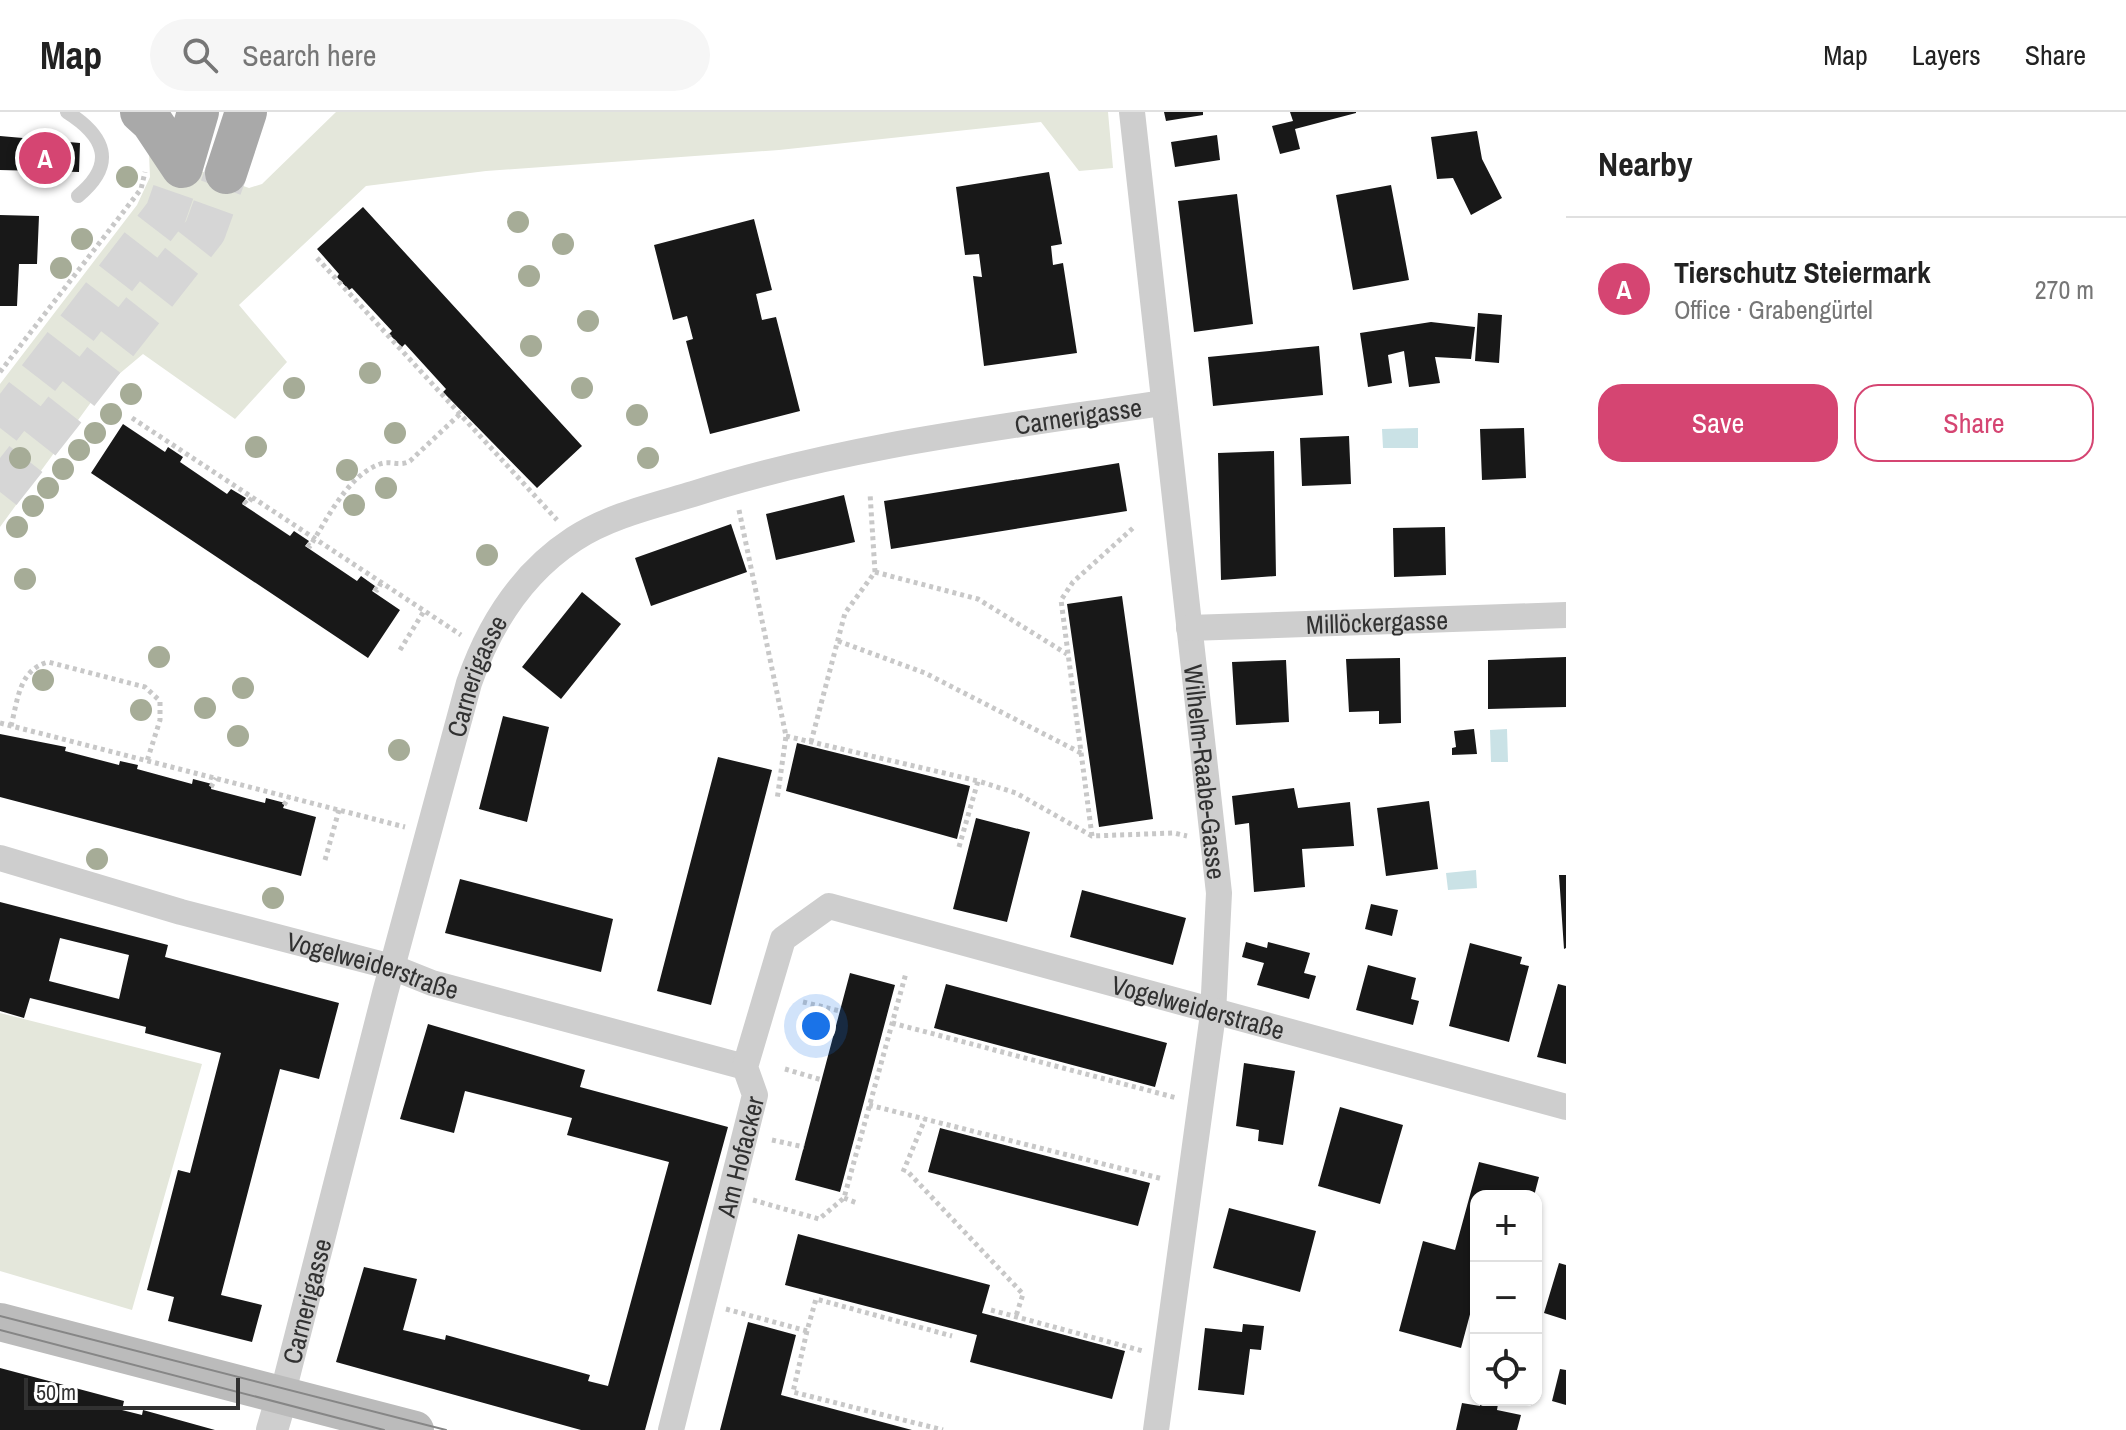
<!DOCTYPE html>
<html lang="en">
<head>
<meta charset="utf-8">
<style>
  body { margin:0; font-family:"Archivo Narrow",sans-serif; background:#f6f6f6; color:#222 }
  .controls { position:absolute; right:24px; bottom:24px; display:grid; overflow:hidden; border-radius:16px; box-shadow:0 2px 6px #0004 }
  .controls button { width:72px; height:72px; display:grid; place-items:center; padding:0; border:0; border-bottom:2px solid #e0e0e0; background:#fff; color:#222; font:40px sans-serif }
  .scale { position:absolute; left:24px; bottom:20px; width:216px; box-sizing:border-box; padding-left:8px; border:4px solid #313131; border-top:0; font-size:22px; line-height:28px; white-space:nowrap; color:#313131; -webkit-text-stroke:6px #fff; paint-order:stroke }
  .you { position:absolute; left:816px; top:914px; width:28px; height:28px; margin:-20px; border:6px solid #fff; border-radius:50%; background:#1a73e8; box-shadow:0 0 0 12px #1a73e833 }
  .badge { display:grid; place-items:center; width:52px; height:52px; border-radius:50%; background:#d54572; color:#fff; font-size:26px; font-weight:700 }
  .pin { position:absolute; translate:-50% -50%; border:4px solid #fff; box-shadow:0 2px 8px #0006 }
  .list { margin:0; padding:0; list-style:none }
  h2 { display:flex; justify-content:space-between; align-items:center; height:104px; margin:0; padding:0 32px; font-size:34px }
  h2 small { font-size:26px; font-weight:400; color:#767676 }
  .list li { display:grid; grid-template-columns:52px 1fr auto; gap:24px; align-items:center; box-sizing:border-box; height:144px; padding:0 32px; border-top:2px solid #e0e0e0 }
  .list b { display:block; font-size:30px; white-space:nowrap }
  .list p { margin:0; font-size:26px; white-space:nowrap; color:#767676 }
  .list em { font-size:26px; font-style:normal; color:#767676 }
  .actions { display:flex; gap:16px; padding:24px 32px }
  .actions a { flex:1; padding:18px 0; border:2px solid #d54572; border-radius:24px; text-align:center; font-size:28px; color:#d54572 }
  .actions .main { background:#d54572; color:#fff }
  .icon { flex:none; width:44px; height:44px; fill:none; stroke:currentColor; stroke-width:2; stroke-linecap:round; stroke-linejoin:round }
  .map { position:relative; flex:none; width:1566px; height:1318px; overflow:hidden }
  header { display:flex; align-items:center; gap:48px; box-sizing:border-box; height:112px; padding:0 40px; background:#fff; border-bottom:2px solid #e0e0e0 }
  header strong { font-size:38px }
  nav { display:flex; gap:44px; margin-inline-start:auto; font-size:28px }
  .search { width:560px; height:72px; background:#f6f6f6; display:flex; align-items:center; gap:20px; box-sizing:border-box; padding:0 28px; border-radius:44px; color:#767676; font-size:30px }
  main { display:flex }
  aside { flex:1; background:#fff }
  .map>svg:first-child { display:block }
  .green { fill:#e4e7db }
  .water { fill:#cae2e6 }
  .building { fill:#181818; fill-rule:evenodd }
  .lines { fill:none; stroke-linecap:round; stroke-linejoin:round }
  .primary-tunnel { stroke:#d6d6d6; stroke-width:42; stroke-dasharray:42 21; stroke-linecap:butt }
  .path { stroke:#c8c8c8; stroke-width:5; stroke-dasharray:4 4; stroke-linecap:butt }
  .service { stroke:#cecece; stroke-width:14 }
  .minor { stroke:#cecece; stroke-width:26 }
  .tertiary { stroke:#cecece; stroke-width:32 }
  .secondary { stroke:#bbb; stroke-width:38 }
  .primary { stroke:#a9a9a9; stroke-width:42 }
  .tram { stroke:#868686; stroke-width:2 }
  .tree { fill:#a6ac97 }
  .labels { text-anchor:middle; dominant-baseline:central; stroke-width:8; stroke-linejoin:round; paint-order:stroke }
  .street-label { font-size:26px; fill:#313131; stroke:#fff }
</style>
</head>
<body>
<header>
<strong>Map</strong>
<div class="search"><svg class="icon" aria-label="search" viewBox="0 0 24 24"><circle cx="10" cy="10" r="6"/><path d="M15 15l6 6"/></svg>Search here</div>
<nav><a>Map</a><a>Layers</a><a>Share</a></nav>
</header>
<main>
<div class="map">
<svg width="1566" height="1318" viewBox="0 0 1566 1318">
  <rect width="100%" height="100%" fill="#fff"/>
  <path class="green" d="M336 0H1108L1113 56 1079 59 1041 10 779 38 486 59 366 74 239 193 287 250 235 307 143 242 100 278 0 415V272L137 93 150 65 149 41 249 76 262 72Z
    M0 901 202 952 132 1198 0 1159Z"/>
  <path class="water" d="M1418 316V336H1383L1382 317Z
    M1507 617 1508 650H1491L1490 618Z
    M1476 758 1477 776 1448 778 1446 761Z"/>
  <path class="building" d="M1164 0H1203V3L1166 9Z
    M1290 0H1356V1L1295 17 1300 37 1280 42 1272 14 1293 9Z
    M1477 19 1482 47 1502 86 1471 103 1453 66 1437 67 1431 25Z
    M1217 23 1220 48 1175 55 1171 30Z
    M0 24 80 31 79 60 0 58Z
    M1049 60 1062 132 1051 134 1053 153 1063 151 1077 241 984 254 973 164 982 165 979 142 965 143 956 75Z
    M1391 73 1409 168 1353 178 1336 83Z
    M1237 82 1253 212 1194 220 1178 89Z
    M363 95 582 334 537 376 443 280 446 277 405 232 402 235 389 222 392 219 352 176 349 178 337 165 339 162 317 137Z
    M0 103 39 104 37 152H19L17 194H0Z
    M754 107 772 178 756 182 762 208 776 205 800 299 710 322 686 229 693 227 687 204 673 208 654 133Z
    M1478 201 1502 203 1499 251 1475 249Z
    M1431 210 1475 215 1471 247 1435 245 1440 271 1409 275 1404 239 1388 243 1392 271 1368 275 1360 221Z
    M1319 234 1323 283 1213 294 1208 245Z
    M123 312 165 340 168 335 183 345 180 350 227 382 231 377 246 386 242 392 290 424 294 419 309 429 305 434 357 469 361 464 375 474 372 479 400 498 368 546 91 361Z
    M1524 316 1526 366 1482 368 1480 317Z
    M1349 324 1351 372 1302 374 1300 326Z
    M1274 339 1276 464 1221 468 1218 341Z
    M1119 351 1127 399 891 437 884 389Z
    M844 383 855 430 776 448 766 402Z
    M731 412 747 460 651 494 635 446Z
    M1445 415 1446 463 1394 465 1393 416Z
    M582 480 621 512 561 587 522 555Z
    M1122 484 1153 707 1099 715 1067 492Z
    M1566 545V595L1488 597V548Z
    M1400 546 1401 611 1379 612V599L1349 600 1346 547Z
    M1286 548 1289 610 1236 613 1232 550Z
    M503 604 549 615 527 710 479 697Z
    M1474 617 1477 642 1452 643V636L1456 635 1454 619Z
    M0 622 66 635 65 639 119 653 120 649 138 653 137 657 192 672 193 667 212 672 211 677 265 691 266 686 285 691 283 696 316 705 301 764 0 685Z
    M797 631 970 674 957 727 786 679Z
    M718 645 772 658 711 893 657 879Z
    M1294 676 1298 696 1350 690 1354 734 1302 737 1305 775 1254 780 1249 711 1235 713 1232 684Z
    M1429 689 1438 757 1386 764 1377 696Z
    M976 706 1030 720 1007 810 953 797Z
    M1559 763H1566V836L1564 837Z
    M460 767 613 807 601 860 445 821Z
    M1082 778 1186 806 1173 853 1070 825Z
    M0 790 168 833 165 845 339 891 319 967 280 957 221 1183 262 1193 252 1230 168 1209 174 1185 147 1178 178 1058 190 1061 221 941 145 921 146 915 30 886 24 906 0 899ZM60 826 129 843 119 887 49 869Z
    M1371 792 1398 798 1392 824 1365 817Z
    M1246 830 1267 836 1268 830 1310 841 1304 861 1316 864 1309 887 1257 873 1264 851 1242 845Z
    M1470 831 1522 845 1520 852 1529 854 1509 930 1449 914Z
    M1368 853 1416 866 1411 887 1419 889 1413 913 1356 898Z
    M850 861 895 873 840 1080 795 1068Z
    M946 872 1167 931 1155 975 934 916Z
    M1558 872 1566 874V952L1537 945Z
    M428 912 585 958 580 975 728 1015 645 1318H581L336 1250 364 1155 417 1167 403 1218 445 1228 446 1223 590 1263 588 1269 608 1274 669 1050 567 1023 572 1006 465 979 454 1021 400 1007Z
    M1244 951 1295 959 1283 1033 1258 1029 1259 1018 1236 1014Z
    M1340 995 1403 1013 1380 1092 1318 1074Z
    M940 1016 1150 1071 1138 1114 928 1060Z
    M1479 1050 1539 1065 1534 1084H1476V1180L1461 1236 1399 1219 1423 1129 1455 1138Z
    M1229 1096 1316 1119 1300 1180 1213 1156Z
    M798 1122 990 1173 982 1201 1125 1239 1112 1287 970 1250 977 1223 785 1173Z
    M1559 1151 1566 1153V1208L1544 1201Z
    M748 1210 796 1223 781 1283 912 1318H720Z
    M1243 1212 1264 1214 1261 1238 1250 1237 1244 1283 1198 1278 1205 1216 1242 1220Z
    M0 1256 124 1289 122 1298 142 1303 143 1298 215 1318H0Z
    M1560 1257 1566 1258V1293L1552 1289Z
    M1482 1289 1498 1292 1497 1298 1521 1303 1517 1318H1456L1462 1291 1480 1294Z"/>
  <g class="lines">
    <path class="primary-tunnel" d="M0 316 166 101 182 55
      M0 380 205 119 226 61"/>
    <path class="path" d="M317 146 557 408
      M0 260 141 77 145 60
      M132 306 461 523
      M244 389 247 392 252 386
      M739 398 786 624 777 688
      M307 432 310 434C328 406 347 364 380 352 390 348 399 355 410 349L460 302
      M875 460 978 487 1067 542
      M374 476 377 478 381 471
      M838 529 925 561 1081 641
      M400 538 424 499
      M0 611 405 715
      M11 614C18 587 19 558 48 550L145 575 160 589V608L147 649
      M786 624 978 669
      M811 630 845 501 875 460 870 381
      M211 675 216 666
      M284 693 289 685
      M1092 724 1061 488 1073 470 1133 416
      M959 735 978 669 1016 681 1092 724 1174 721 1187 724
      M325 748 339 698
      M803 890 840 899
      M892 911 1177 986
      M785 957 822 968
      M869 993 1163 1067
      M772 1028 804 1035
      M903 1060 925 1007
      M909 1061 1023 1182 1016 1204
      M844 1086 857 1091
      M753 1088 819 1107 844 1086 906 861
      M726 1197 807 1219 816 1187 952 1224
      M991 1198 1143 1239
      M807 1219 793 1280 943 1318"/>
    <path class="service" d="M67 0C105 24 117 52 78 84"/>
    <g class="minor">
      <path id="s1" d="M1132 0 1219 781 1213 902 1156 1318"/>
      <path id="s2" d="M1189 516 1566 503"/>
      <path id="s3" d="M0 746 181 800 392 855 432 871 745 955"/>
      <path id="s4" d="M282 1284 385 881 469 571C489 513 522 461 574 427 609 404 653 394 693 382 846 333 1004 315 1163 291"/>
      <path id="s5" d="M671 1318 755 983 745 955 783 827 829 794 1566 995"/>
    </g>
    <path class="tertiary" d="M272 1318 282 1284"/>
    <path class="secondary" d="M0 1210 415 1318"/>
    <path class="primary" d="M141 0 152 10 182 55
      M182 55 198 0
      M226 61 246 0"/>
    <path class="tram" d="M0 1204 446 1318
      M0 1218 384 1318"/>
  </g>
  <g class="tree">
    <circle cx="127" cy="65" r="11"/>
    <circle cx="518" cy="110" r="11"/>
    <circle cx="82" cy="127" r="11"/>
    <circle cx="563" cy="132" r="11"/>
    <circle cx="61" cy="156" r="11"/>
    <circle cx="529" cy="164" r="11"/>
    <circle cx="588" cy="209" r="11"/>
    <circle cx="531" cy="234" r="11"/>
    <circle cx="370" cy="261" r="11"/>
    <circle cx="294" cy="276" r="11"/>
    <circle cx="582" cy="276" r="11"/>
    <circle cx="131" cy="282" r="11"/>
    <circle cx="111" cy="302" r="11"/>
    <circle cx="637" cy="303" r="11"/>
    <circle cx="95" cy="321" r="11"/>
    <circle cx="395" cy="321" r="11"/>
    <circle cx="256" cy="335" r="11"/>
    <circle cx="79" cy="338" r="11"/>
    <circle cx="20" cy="346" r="11"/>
    <circle cx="648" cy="346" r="11"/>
    <circle cx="63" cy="357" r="11"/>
    <circle cx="347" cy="358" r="11"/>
    <circle cx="48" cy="376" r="11"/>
    <circle cx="386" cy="376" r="11"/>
    <circle cx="354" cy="393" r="11"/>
    <circle cx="33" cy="394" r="11"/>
    <circle cx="17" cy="415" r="11"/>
    <circle cx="487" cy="443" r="11"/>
    <circle cx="25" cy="467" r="11"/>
    <circle cx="159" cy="545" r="11"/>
    <circle cx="43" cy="568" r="11"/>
    <circle cx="243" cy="576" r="11"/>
    <circle cx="205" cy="596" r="11"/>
    <circle cx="141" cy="598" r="11"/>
    <circle cx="238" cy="624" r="11"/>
    <circle cx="399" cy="638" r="11"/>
    <circle cx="97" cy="747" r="11"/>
    <circle cx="273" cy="786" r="11"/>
  </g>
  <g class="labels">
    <g class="street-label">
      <text stroke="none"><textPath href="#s4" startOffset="1440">Carnerigasse</textPath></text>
      <text stroke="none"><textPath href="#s2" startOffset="188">Millöckergasse</textPath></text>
      <text stroke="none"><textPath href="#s4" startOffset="746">Carnerigasse</textPath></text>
      <text stroke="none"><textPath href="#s1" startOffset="664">Wilhelm-Raabe-Gasse</textPath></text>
      <text stroke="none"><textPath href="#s3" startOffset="388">Vogelweiderstraße</textPath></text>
      <text stroke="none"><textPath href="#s5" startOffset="948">Vogelweiderstraße</textPath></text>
      <text stroke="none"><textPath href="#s5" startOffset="282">Am Hofacker</textPath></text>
      <text stroke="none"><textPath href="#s4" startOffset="98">Carnerigasse</textPath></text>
    </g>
  </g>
</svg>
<div class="controls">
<button>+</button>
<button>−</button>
<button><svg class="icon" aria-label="locate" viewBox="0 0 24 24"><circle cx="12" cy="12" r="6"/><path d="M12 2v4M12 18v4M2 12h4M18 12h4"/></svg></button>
</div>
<div class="scale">50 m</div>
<div class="you"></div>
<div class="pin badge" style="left:45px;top:46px">A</div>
</div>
<aside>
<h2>Nearby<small></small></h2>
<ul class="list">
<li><span class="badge">A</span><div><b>Tierschutz Steiermark</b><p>Office · Grabengürtel</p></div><em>270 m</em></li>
</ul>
<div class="actions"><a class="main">Save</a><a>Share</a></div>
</aside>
</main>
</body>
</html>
